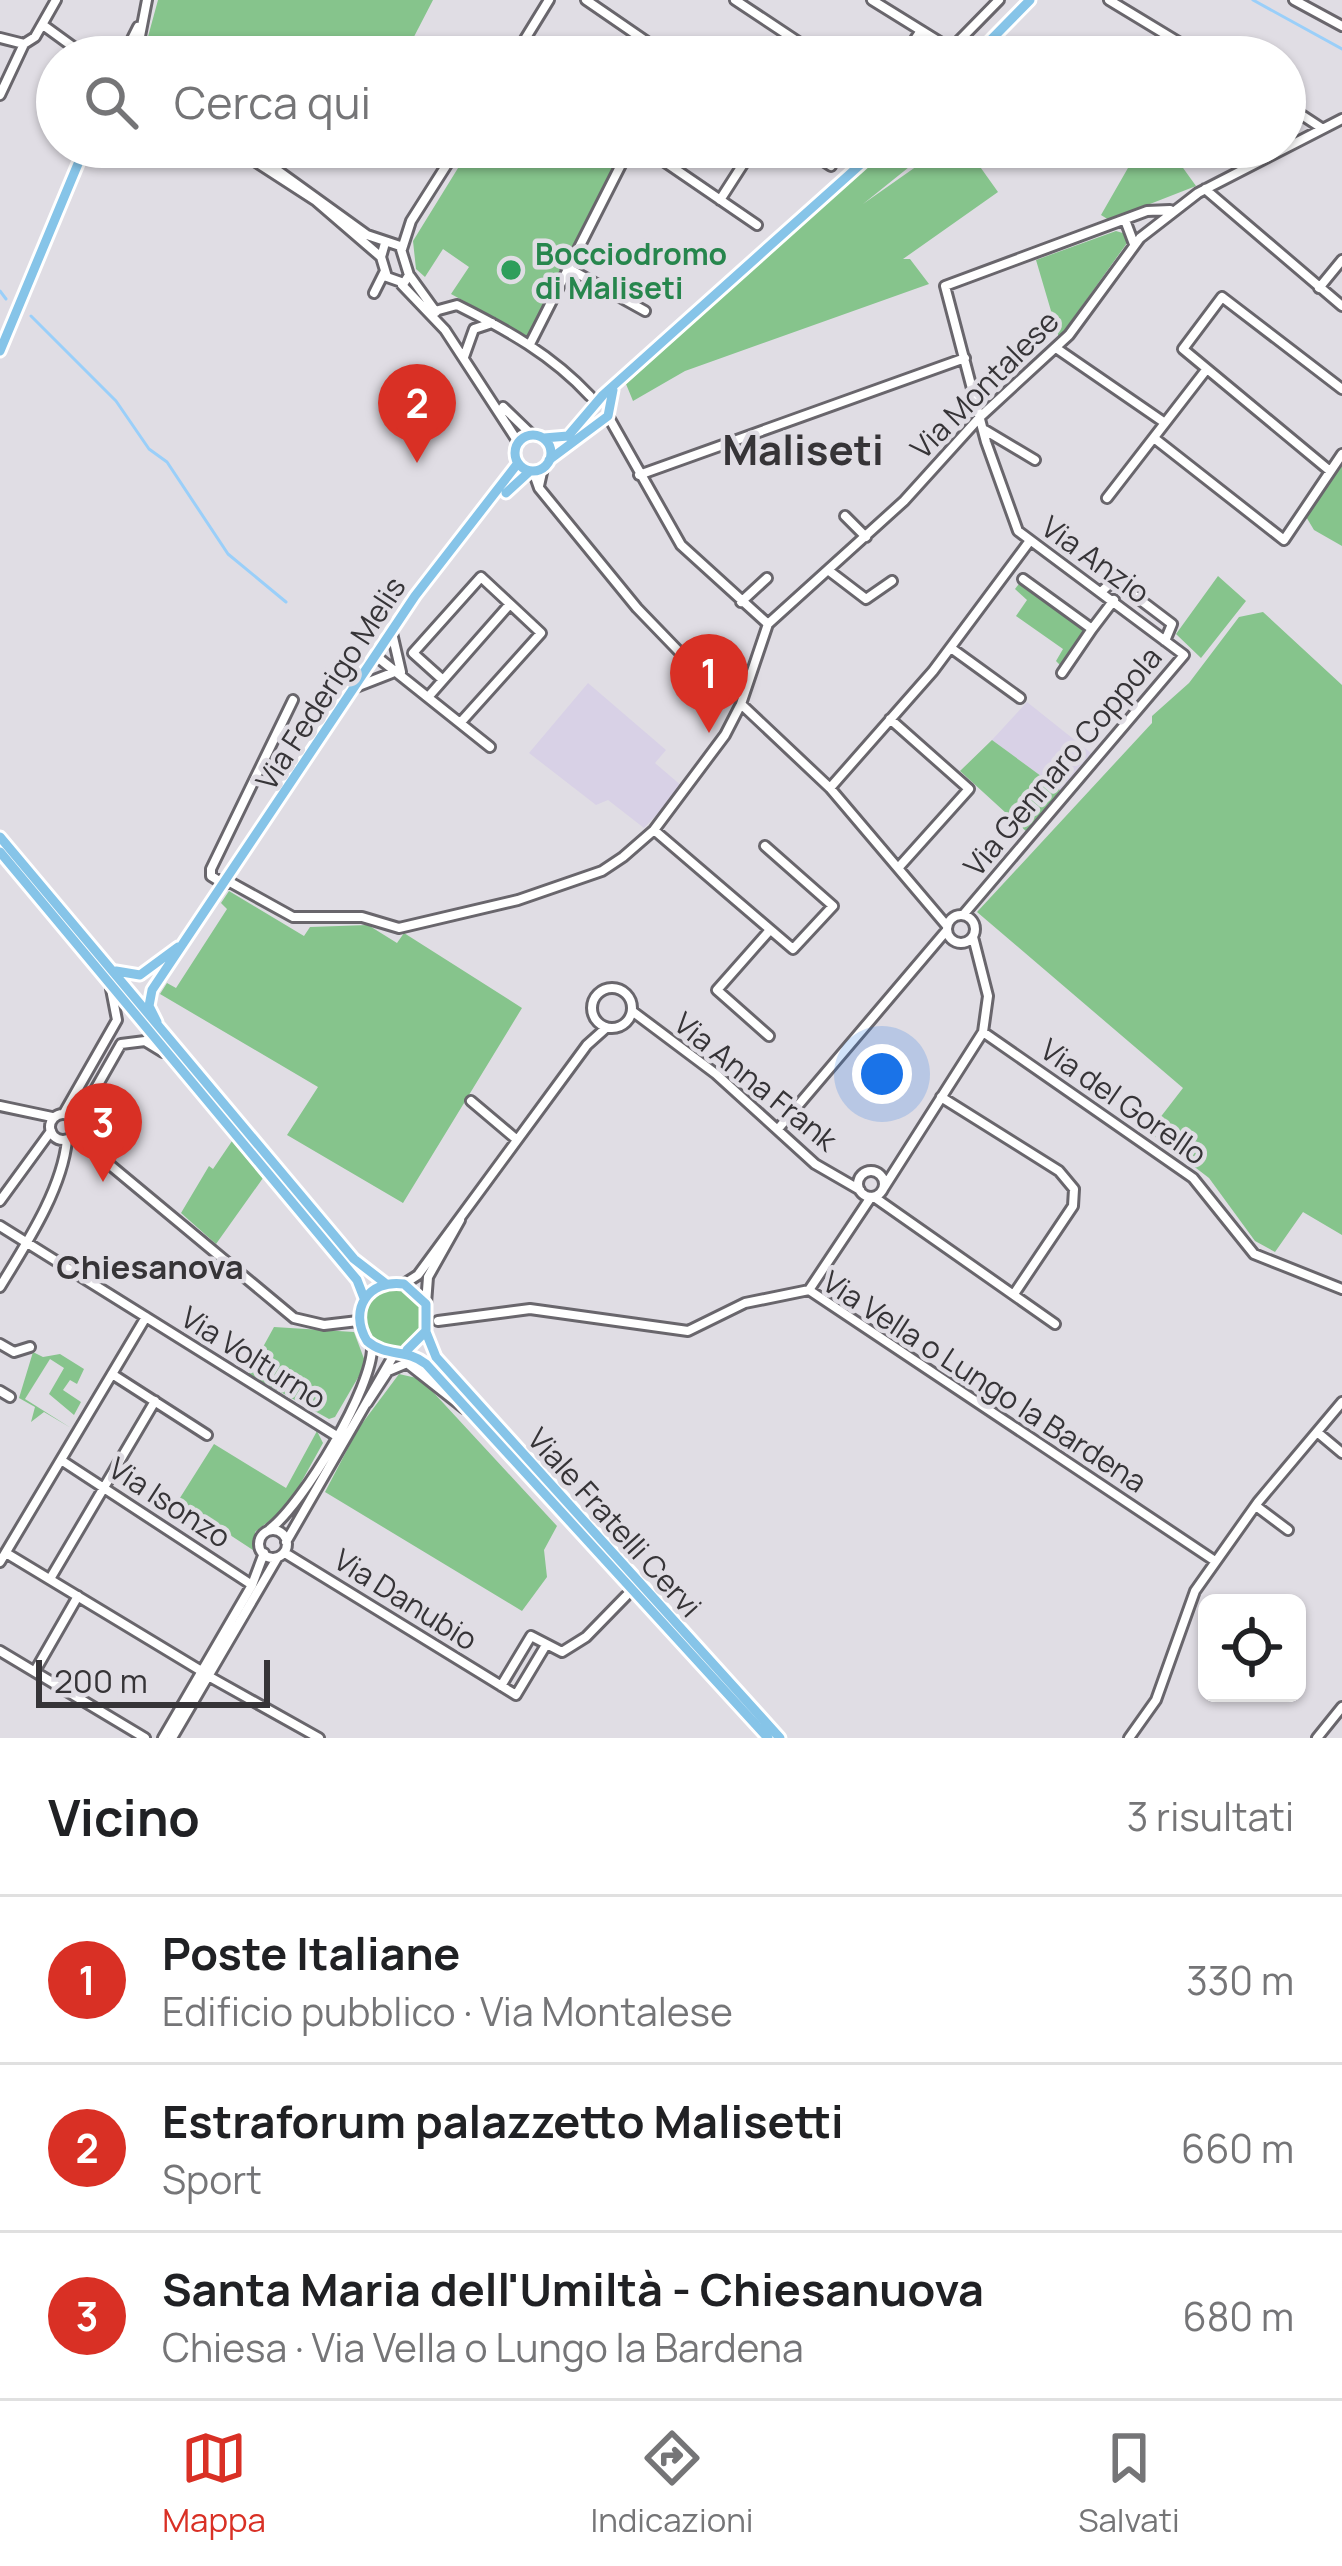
<!DOCTYPE html>
<html lang="it">
<head>
<meta charset="utf-8">
<style>
  body { margin:0; font-family:Manrope,sans-serif; background:#f2f2f2; color:#202124 }
  .controls { position:absolute; right:36px; bottom:36px; display:grid; overflow:hidden; border-radius:18px; box-shadow:0 3px 9px #0004 }
  .controls button { width:108px; height:108px; display:grid; place-items:center; padding:0; border:0; border-bottom:3px solid #e0e0e0; background:#fff; color:#202124; font:60px sans-serif }
  .scale { position:absolute; left:36px; bottom:30px; width:234px; box-sizing:border-box; padding-left:12px; border:6px solid #363437; border-top:0; font-size:33px; line-height:42px; white-space:nowrap; color:#363437; -webkit-text-stroke:9px #e0dde4; paint-order:stroke }
  .you { position:absolute; left:882px; top:1074px; width:42px; height:42px; margin:-30px; border:9px solid #fff; border-radius:50%; background:#1a73e8; box-shadow:0 0 0 18px #1a73e833 }
  .badge { display:grid; place-items:center; width:78px; height:78px; border-radius:50%; background:#d93025; color:#fff; font-size:39px; font-weight:700 }
  .pin { position:absolute; translate:-50% -99px; filter:drop-shadow(0 3px 6px #0008) }
  .pin::after { content:''; position:absolute; top:63px; width:42px; height:36px; background:inherit; clip-path:polygon(0 0,100% 0,50% 100%) }
  .list { margin:0; padding:0; list-style:none }
  h2 { display:flex; justify-content:space-between; align-items:center; height:156px; margin:0; padding:0 48px; font-size:51px }
  h2 small { font-size:39px; font-weight:400; color:#757577 }
  .list li { display:grid; grid-template-columns:78px 1fr auto; gap:36px; align-items:center; box-sizing:border-box; height:168px; padding:0 48px; border-top:3px solid #e0e0e0 }
  .list b { display:block; font-size:45px; white-space:nowrap }
  .list p { margin:0; font-size:39px; white-space:nowrap; color:#757577 }
  .list em { font-size:39px; font-style:normal; color:#757577 }
  .icon { flex:none; width:66px; height:66px; fill:none; stroke:currentColor; stroke-width:2; stroke-linecap:round; stroke-linejoin:round }
  .map { position:relative; flex:none; width:1342px; height:1738px; overflow:hidden }
  .search { position:absolute; background:#fff; box-shadow:0 3px 9px #0004; left:36px; right:36px; top:36px; height:132px; display:flex; align-items:center; gap:30px; box-sizing:border-box; padding:0 42px; border-radius:66px; color:#757577; font-size:45px }
  .sheet { height:660px; background:#fff }
  nav { display:flex; justify-content:space-around; align-items:center; box-sizing:border-box; height:168px; border-top:3px solid #e0e0e0; background:#fff; font-size:33px; color:#757577 }
  nav a { display:grid; justify-items:center; gap:6px }
  nav .on { color:#d93025 }
  .map>svg:first-child { display:block }
  .education { fill:#d8d1e6 }
  .green { fill:#86c48c }
  .lines { fill:none; stroke-linecap:round; stroke-linejoin:round }
  .stream { stroke:#9acff9; stroke-width:3 }
  .minor-casing { stroke:#69666c; stroke-width:14 }
  .major-casing { stroke:#fff; stroke-width:15 }
  .minor { stroke:#fff; stroke-width:8 }
  .major { stroke:#86c4e8; stroke-width:9 }
  .leisure-dot { fill:#2e9e5b; stroke:#e0dde4; stroke-width:4.5 }
  .labels { text-anchor:middle; dominant-baseline:central; stroke-width:9; stroke-linejoin:round; paint-order:stroke }
  .leisure-label { font-size:30px; font-weight:bold; fill:#27864d; stroke:#e0dde4; text-anchor:start }
  .street-label { font-size:30px; fill:#363437; stroke:#e0dde4 }
  .neighbourhood-label { font-size:33px; font-weight:bold; fill:#363437; stroke:#e0dde4 }
  .district-label { font-size:42px; font-weight:bold; fill:#363437; stroke:#e0dde4 }
</style>
</head>
<body>
<div class="map">
<svg width="1342" height="1738" viewBox="0 0 1342 1738">
  <rect width="100%" height="100%" fill="#e0dde4"/>
  <path class="education" d="M588 683 666 750 655 763 683 787 644 828 608 800 596 805 529 753Z
    M1027 702 1091 753 1060 790 992 740Z"/>
  <path class="green" d="M158 0H433L404 56 386 46 379 57H169L161 52 148 57 143 55Z
    M471 147H624L527 336 451 294 469 267 443 249 425 277 416 269 413 241Z
    M887 147H934L863 204 944 147H966L998 192 903 259H910L929 284 685 371 633 401 626 384Z
    M1140 147H1168L1196 186 1109 220 1101 215Z
    M1116 231 1126 234 1127 243 1059 338 1036 260Z
    M1342 466V546L1314 530 1305 515Z
    M1218 576 1246 601 1201 658 1176 634Z
    M1021 581 1088 629 1063 668 1056 661 1063 649 1016 616 1027 600 1015 589Z
    M1263 612 1342 685V1235L1303 1212 1275 1252 1255 1241 1209 1178 1149 1132 1183 1088 977 912 1152 723V716L1189 683 1239 617Z
    M992 740 1060 790 1028 833 960 771Z
    M229 891 304 936 310 927 368 925 397 943 404 933 522 1008 403 1203 287 1135 318 1087 160 994 167 983 176 988 227 909 221 903Z
    M232 1141 263 1178 216 1244 181 1213 209 1166 213 1169Z
    M365 1318a29 29 0 1 1 58 0a29 29 0 1 1-58 0Z
    M274 1327 354 1332 366 1364 335 1417 329 1419 248 1374Z
    M33 1352 43 1357 60 1354 84 1369 77 1384 70 1380 63 1390 81 1402 74 1415 49 1394 64 1368 50 1359 25 1399 71 1428 44 1412 31 1422 35 1407 19 1398Z
    M399 1374 421 1379 557 1526 544 1550 547 1577 522 1611 325 1492 358 1429Z
    M317 1431 323 1443 288 1506 255 1532 256 1552 178 1501 214 1444 286 1488Z"/>
  <g class="lines">
    <path class="stream" d="M1253 0 1342 49
      M0 291 6 299
      M31 316 116 401 149 449 167 462 228 554 286 602"/>
    <defs>
      <path id="minor" d="M586 0 669 57
        M735 0 821 57
        M872 0 951 49 999 0
        M1109 0 1203 57
        M1294 0 1342 26
        M43 25 87 57
        M0 38 24 44
        M24 44 35 37 56 0
        M123 57 138 27
        M136 57 147 0
        M514 57 549 0
        M903 57 920 32
        M0 95 24 44
        M1285 104 1320 127
        M233 147 316 201 381 257
        M245 147 367 235 400 246 409 275 404 283 387 277 381 257 385 243
        M643 147 757 225
        M802 147 831 166
        M1205 189 1342 306
        M720 200 754 147
        M1125 220 1134 244
        M402 249 411 221 458 147
        M566 267 645 311
        M410 276 436 312
        M402 285 445 330 518 442
        M1319 288 1342 260
        M374 293 385 271
        M435 311 457 305C507 330 552 355 590 396
        M530 344 630 147
        M1056 348 1165 423
        M464 357 474 329 492 323
        M503 407 532 435
        M608 416 681 545 768 624
        M983 429 1035 460
        M1154 438 1284 540 1342 454
        M533 471 539 488 637 608 693 666
        M1330 471 1183 349 1222 297 1342 389
        M639 475 965 358
        M539 486 543 468
        M1107 498 1206 370
        M845 516 866 537
        M828 570 866 599 892 581
        M1023 579 1092 629 1114 600
        M1102 591 1114 580 1172 624 1165 641
        M741 602 767 578
        M392 633 401 672
        M951 648 1020 698
        M376 656 490 747
        M1062 673 1092 629
        M443 680 413 653 481 577 510 604
        M356 687 392 673
        M429 696 510 604 541 633 461 722
        M741 704 830 788 947 926
        M890 719 969 789 899 867
        M830 788 933 671 1029 542
        M654 830 793 949 833 906 765 846
        M228 881 293 917H362L399 928 518 900 602 871 623 857 654 830 725 735 741 704 768 624 904 501 980 417 1069 335 1140 238 1198 193 1342 119
        M224 884 211 876V869L293 700
        M947 929a14 14 0 1 1 28 0a14 14 0 1 1-28 0Z
        M963 915 1184 655 1018 531 986 442 945 286 1147 211 1170 210
        M592 1008a20 20 0 1 1 40 0a20 20 0 1 1-40 0Z
        M632 1011 716 1074 815 1164 860 1190
        M983 1032 1193 1178 1254 1254 1342 1289
        M769 1036 717 990 770 930
        M941 1097 1059 1171 1074 1189 1073 1206 1014 1294
        M471 1101 516 1139
        M0 1106 52 1117
        M64 1113 117 1020 111 989
        M50 1127a13 13 0 1 1 26 0a13 13 0 1 1-26 0Z
        M76 1123 121 1044 145 1041 163 1052
        M778 1129 947 930
        M74 1135 294 1318 324 1325 358 1321
        M858 1184a13 13 0 1 1 26 0a13 13 0 1 1-26 0Z
        M883 1189 983 1032 988 996 973 937
        M874 1197 1055 1324
        M0 1201 51 1131
        M0 1226 335 1435
        M404 1284 418 1275 587 1045 606 1028
        M0 1287C26 1244 62 1190 67 1140
        M809 1290 871 1197
        M426 1304 428 1277 460 1220
        M438 1321 530 1309 688 1331 745 1303 809 1290 1215 1561
        M0 1344 14 1352 30 1347
        M112 1374 207 1435
        M0 1391 10 1397
        M367 1403 388 1371 407 1363 464 1408
        M1317 1432 1342 1453
        M61 1460 252 1585
        M1256 1506 1288 1530
        M270 1529C303 1504 374 1386 372 1346
        M259 1544a14 14 0 1 1 28 0a14 14 0 1 1-28 0Z
        M286 1542 395 1353
        M6 1553 203 1672
        M285 1553 516 1695 546 1645
        M0 1562 146 1317
        M50 1579 155 1401
        M0 1651 145 1738
        M35 1671 78 1596
        M210 1677 319 1738
        M501 1686 531 1636 562 1652 586 1637 626 1596
        M163 1738 252 1585 264 1553
        M172 1738 276 1560
        M1129 1738 1156 1700 1195 1591 1258 1502 1342 1402
        M1317 1738 1342 1707"/>
      <path id="major" d="M974 57 1030 0
        M0 351 85 147
        M515 453a18 18 0 1 1 36 0a18 18 0 1 1-36 0Z
        M544 438 568 436 603 395 880 147
        M549 460 608 416 613 390
        M506 493 530 471
        M0 837 354 1259 385 1283
        M0 852 357 1280 364 1298
        M116 971 140 975 178 947
        M157 1022 149 1006 152 990 415 596 518 463
        M426 1332 436 1357 780 1738
        M407 1350 426 1331V1304L404 1284C368 1279 348 1310 367 1341 387 1358 406 1348 426 1364L768 1738"/>
    </defs>
    <use href="#minor" class="minor-casing"/>
    <use href="#major" class="major-casing"/>
    <use href="#minor" class="minor"/>
    <use href="#major" class="major"/>
  </g>
  <circle class="leisure-dot" cx="511" cy="270" r="12"/>
  <g class="labels">
    <g class="leisure-label">
      <text x="535" y="253">Bocciodromo<tspan x="535" dy="34">di Maliseti</tspan></text>
    </g>
    <g class="street-label">
      <text transform="translate(984 384) rotate(-45)">Via Montalese</text>
      <text transform="translate(1096 559) rotate(36)">Via Anzio</text>
      <text transform="translate(330 683) rotate(-57)">Via Federigo Melis</text>
      <text transform="translate(1062 761) rotate(-50)">Via Gennaro Coppola</text>
      <text transform="translate(756 1081) rotate(39)">Via Anna Frank</text>
      <text transform="translate(1124 1101) rotate(35)">Via del Gorello</text>
      <text transform="translate(254 1357) rotate(32)">Via Volturno</text>
      <text transform="translate(985 1381) rotate(33)">Via Vella o Lungo la Bardena</text>
      <text transform="translate(170 1502) rotate(33)">Via Isonzo</text>
      <text transform="translate(615 1522) rotate(48)">Viale Fratelli Cervi</text>
      <text transform="translate(406 1599) rotate(32)">Via Danubio</text>
    </g>
    <g class="neighbourhood-label">
      <text x="150" y="1266">Chiesanova</text>
    </g>
    <g class="district-label">
      <text x="803" y="449">Maliseti</text>
    </g>
  </g>
</svg>
<div class="controls">
<button><svg class="icon" aria-label="locate" viewBox="0 0 24 24"><circle cx="12" cy="12" r="6"/><path d="M12 2v4M12 18v4M2 12h4M18 12h4"/></svg></button>
</div>
<div class="scale">200 m</div>
<div class="you"></div>
<div class="pin badge" style="left:709px;top:733px">1</div>
<div class="pin badge" style="left:417px;top:463px">2</div>
<div class="pin badge" style="left:103px;top:1182px">3</div>
<div class="search"><svg class="icon" aria-label="search" viewBox="0 0 24 24"><circle cx="10" cy="10" r="6"/><path d="M15 15l6 6"/></svg>Cerca qui</div>
</div>
<section class="sheet">
<h2>Vicino<small>3 risultati</small></h2>
<ul class="list">
<li><span class="badge">1</span><div><b>Poste Italiane</b><p>Edificio pubblico · Via Montalese</p></div><em>330 m</em></li>
<li><span class="badge">2</span><div><b>Estraforum palazzetto Malisetti</b><p>Sport</p></div><em>660 m</em></li>
<li><span class="badge">3</span><div><b>Santa Maria dell'Umiltà - Chiesanuova</b><p>Chiesa · Via Vella o Lungo la Bardena</p></div><em>680 m</em></li>
</ul>
</section>
<nav>
<a class="on"><svg class="icon" aria-label="map" viewBox="0 0 24 24"><path d="M3 6l6-2 6 2 6-2v14l-6 2-6-2-6 2zM9 4v14M15 6v14"/></svg>Mappa</a>
<a><svg class="icon" aria-label="directions" viewBox="0 0 24 24"><path d="M12 3l9 9-9 9-9-9zM9 14v-3h6M13 9l2 2-2 2"/></svg>Indicazioni</a>
<a><svg class="icon" aria-label="saved" viewBox="0 0 24 24"><path d="M7 4h10v16l-5-4-5 4z"/></svg>Salvati</a>
</nav>
</body>
</html>
